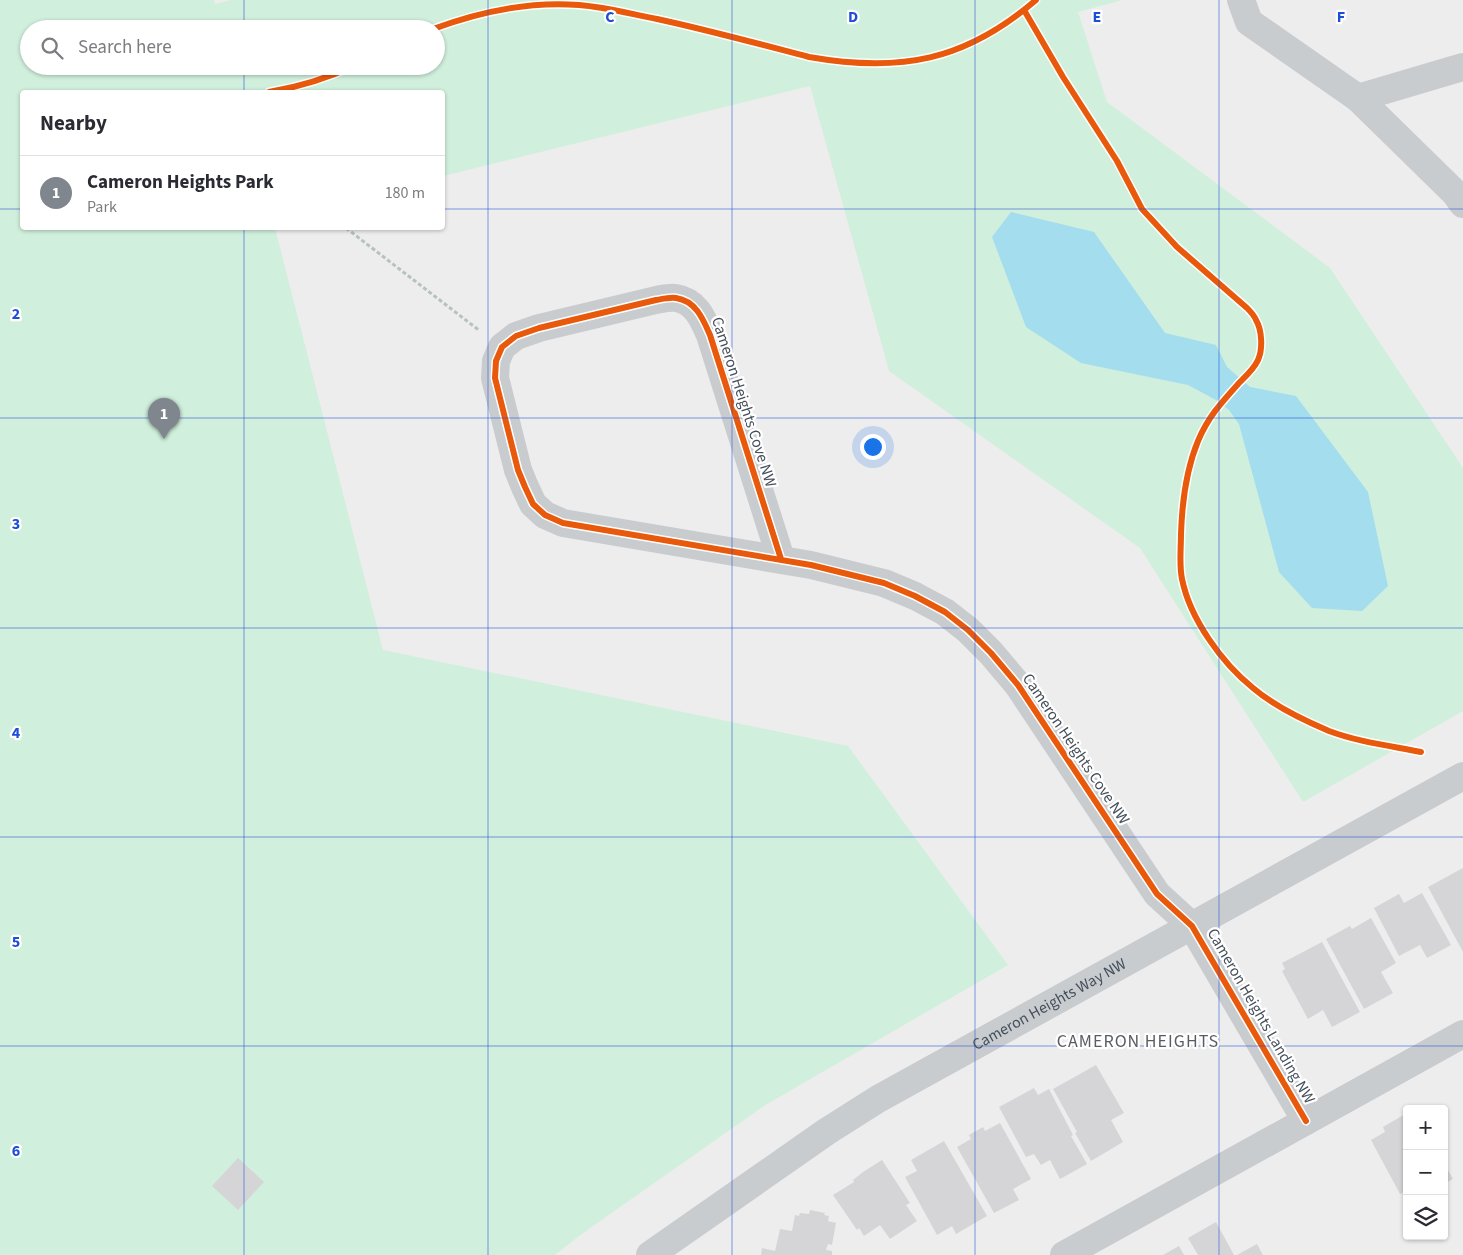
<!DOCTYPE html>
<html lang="en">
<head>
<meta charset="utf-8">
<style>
  body { margin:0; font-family:"Source Sans 3",sans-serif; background:#f7f7f7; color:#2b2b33 }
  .controls { position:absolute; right:15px; bottom:15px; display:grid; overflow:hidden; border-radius:5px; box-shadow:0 1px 4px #0004 }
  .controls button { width:45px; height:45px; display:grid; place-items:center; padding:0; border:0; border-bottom:1px solid #e1e1e2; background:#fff; color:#2b2b33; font:25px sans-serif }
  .you { position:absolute; left:872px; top:446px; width:18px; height:18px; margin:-12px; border:4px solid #fff; border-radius:50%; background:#1a73e8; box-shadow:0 0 0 8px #1a73e833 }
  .badge { display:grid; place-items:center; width:32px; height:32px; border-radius:50%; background:#80868e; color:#fff; font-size:16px; font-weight:700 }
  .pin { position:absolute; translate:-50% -41px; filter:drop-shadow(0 1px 2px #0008) }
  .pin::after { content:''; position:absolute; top:26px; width:18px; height:15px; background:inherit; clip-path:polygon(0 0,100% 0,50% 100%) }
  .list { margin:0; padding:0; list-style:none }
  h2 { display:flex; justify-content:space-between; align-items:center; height:65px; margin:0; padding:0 20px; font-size:21px }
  h2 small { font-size:16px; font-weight:400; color:#7c7c81 }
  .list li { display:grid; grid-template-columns:32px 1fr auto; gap:15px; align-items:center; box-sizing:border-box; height:75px; padding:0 20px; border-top:1px solid #e1e1e2 }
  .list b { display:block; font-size:19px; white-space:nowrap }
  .list p { margin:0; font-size:16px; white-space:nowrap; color:#7c7c81 }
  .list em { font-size:16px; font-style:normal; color:#7c7c81 }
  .icon { flex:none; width:28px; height:28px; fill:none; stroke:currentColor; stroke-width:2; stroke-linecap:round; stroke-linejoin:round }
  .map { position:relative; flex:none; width:1463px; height:1255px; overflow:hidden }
  .search { position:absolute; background:#fff; box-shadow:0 1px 4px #0004; left:20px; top:20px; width:425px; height:55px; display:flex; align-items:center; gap:12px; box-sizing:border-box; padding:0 18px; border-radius:28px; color:#7c7c81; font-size:19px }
  .panel { position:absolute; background:#fff; box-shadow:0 1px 4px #0004; left:20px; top:90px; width:425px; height:140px; border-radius:5px }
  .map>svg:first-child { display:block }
  .green { fill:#d0efdc; fill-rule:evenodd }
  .water { fill:#a3ddee }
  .building { fill:#d5d5d7 }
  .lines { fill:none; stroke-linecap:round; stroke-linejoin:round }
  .path { stroke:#b6c2bf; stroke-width:3; stroke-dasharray:4 2.5; stroke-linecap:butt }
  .minor { stroke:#c9cccf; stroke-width:28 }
  .cycleway-casing { stroke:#fff; stroke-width:9 }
  .cycleway { stroke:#e8590c; stroke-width:6 }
  .grid { fill:none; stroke:#1d4ed8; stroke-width:1; stroke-opacity:0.55 }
  .labels { text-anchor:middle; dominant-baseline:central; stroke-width:4.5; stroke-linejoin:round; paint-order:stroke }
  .street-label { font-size:16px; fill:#444f5b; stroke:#fff }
  .neighbourhood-label { font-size:18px; letter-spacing:1px; fill:#595d62; stroke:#fff }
  .grid-label { font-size:16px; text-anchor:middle; font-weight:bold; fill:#1d4ed8; stroke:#fff; stroke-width:4.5; stroke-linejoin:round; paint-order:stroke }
</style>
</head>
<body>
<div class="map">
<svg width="1463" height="1255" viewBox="0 0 1463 1255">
  <rect width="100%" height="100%" fill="#eeeded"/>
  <path class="green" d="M0 0H214L215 4 231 0H1122L1078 12 1107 102 1330 268 1463 468V711L1303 802 1140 548 889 371 810 86 443 176 442 92H22V228H275L383 650 848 746 1008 965 767 1104 583 1233 555 1255H0ZM29 29H436V66H29Z"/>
  <path class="water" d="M1011 212 1094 232 1165 333 1216 345 1227 367 1250 387 1296 396 1368 492 1388 586 1362 611 1312 608 1279 572 1239 424 1229 410 1216 400 1188 385 1081 363 1026 327 992 237Z"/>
  <path class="building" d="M1463 868V952L1428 887Z
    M1422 893 1451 945 1427 958 1420 945 1399 956 1374 908 1399 894 1404 903Z
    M1371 918 1396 963 1381 972 1393 993 1364 1009 1326 939 1350 926 1352 929Z
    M1322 942 1360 1012 1332 1027 1323 1010 1308 1019 1282 971 1285 969 1282 963Z
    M1096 1065 1124 1113 1111 1120 1123 1142 1091 1161 1075 1133 1077 1132 1053 1089Z
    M1034 1088 1038 1095 1049 1089 1073 1135 1071 1136 1087 1164 1060 1179 1050 1160 1041 1165 1034 1154 1026 1157 999 1107Z
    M1407 1113V1191L1400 1194 1371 1140 1385 1132 1383 1127Z
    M1000 1123 1031 1179 1013 1189 1019 1200 994 1213 957 1147 971 1139 969 1135 983 1127 985 1131Z
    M944 1141 987 1216 956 1234 952 1226 937 1235 905 1177 917 1171 911 1160Z
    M238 1158 264 1182 238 1210 212 1186Z
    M882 1160 910 1203 906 1205 917 1221 890 1239 880 1225 864 1236 859 1228 857 1230 833 1195 854 1182 853 1180 863 1172Z
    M1444 1163 1453 1179 1444 1184Z
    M810 1210 825 1213 824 1215 829 1216 828 1221 836 1223 832 1245 828 1244 826 1250 832 1251V1255H761L762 1248 775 1251 780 1229 792 1231 795 1215 799 1216 800 1213 809 1214Z
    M1216 1222 1234 1255H1198L1188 1238Z
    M1257 1244 1263 1255H1237Z
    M1179 1246 1184 1255H1163Z"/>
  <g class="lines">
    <path class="path" d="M346 228 480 331"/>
    <g class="minor">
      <path d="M1241 0 1249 22 1358 98 1455 193 1463 204"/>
      <path d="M1358 98 1463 67"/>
      <path d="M781 559 710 335C703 319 696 301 676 298 670 297 662 299 656 300L539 328 516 336 502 347 496 361 495 378 518 470 525 487 533 504 545 515 563 523 811 565 884 583 915 596 945 612 968 630 991 653 1018 685 1157 894 1192 926 1306 1121"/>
      <path id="s1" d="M650 1255 826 1132 878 1099 1463 776"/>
      <path d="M1064 1255 1463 1034"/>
    </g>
    <defs>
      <path id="cycleway" d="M1024 10 1063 77 1117 161 1142 209 1177 247 1247 308C1250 311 1254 315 1256 320 1262 330 1263 349 1258 360 1254 369 1245 377 1239 383 1221 403 1208 417 1198 441 1186 470 1182 503 1181 534 1181 549 1179 565 1182 579 1190 619 1222 663 1253 688 1274 706 1303 720 1329 731 1358 742 1391 746 1421 752
        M433 29C479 12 529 1 579 5 605 7 631 14 657 19 708 30 759 44 809 57 900 73 965 61 1036 0
        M269 92C298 87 326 79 353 66
        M781 559 710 335C703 319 696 301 676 298 670 297 662 299 656 300L539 328 516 336 502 347 496 361 495 378 518 470 525 487 533 504 545 515 563 523 811 565 884 583 915 596 945 612 968 630 991 653 1018 685 1157 894 1192 926 1306 1121"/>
    </defs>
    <use href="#cycleway" class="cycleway-casing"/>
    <use href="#cycleway" class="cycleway"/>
  </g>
  <path class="grid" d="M244 0V29M488 0V1255M732 0V1255M975 0V1255M1219 0V1255M244 66V92M0 209H22M442 209H1463M244 228V1255M0 418H1463M0 628H1463M0 837H1463M0 1046H1463"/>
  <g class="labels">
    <g class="street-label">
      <text transform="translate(744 402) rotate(72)">Cameron Heights Cove NW</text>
      <text transform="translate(1076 749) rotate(56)">Cameron Heights Cove NW</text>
      <text stroke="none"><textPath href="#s1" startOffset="472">Cameron Heights Way NW</textPath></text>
      <text transform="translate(1261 1016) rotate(60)">Cameron Heights Landing NW</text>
    </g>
    <g class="neighbourhood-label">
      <text x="1138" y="1041">CAMERON HEIGHTS</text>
    </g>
  </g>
  <g class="grid-label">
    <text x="610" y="22">C</text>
    <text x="853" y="22">D</text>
    <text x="1097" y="22">E</text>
    <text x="1341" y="22">F</text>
    <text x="16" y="319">2</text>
    <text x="16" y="529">3</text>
    <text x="16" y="738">4</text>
    <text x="16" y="947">5</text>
    <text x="16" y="1156">6</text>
  </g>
</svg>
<div class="controls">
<button>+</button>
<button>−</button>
<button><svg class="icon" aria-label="layers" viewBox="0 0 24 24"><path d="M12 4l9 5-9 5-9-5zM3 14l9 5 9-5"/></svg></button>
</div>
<div class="you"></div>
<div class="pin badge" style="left:164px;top:439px">1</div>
<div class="search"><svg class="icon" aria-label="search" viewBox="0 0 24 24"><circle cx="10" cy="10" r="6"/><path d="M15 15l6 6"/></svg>Search here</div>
<section class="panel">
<h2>Nearby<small></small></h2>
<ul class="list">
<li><span class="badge">1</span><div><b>Cameron Heights Park</b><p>Park</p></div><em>180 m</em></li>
</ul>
</section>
</div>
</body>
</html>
